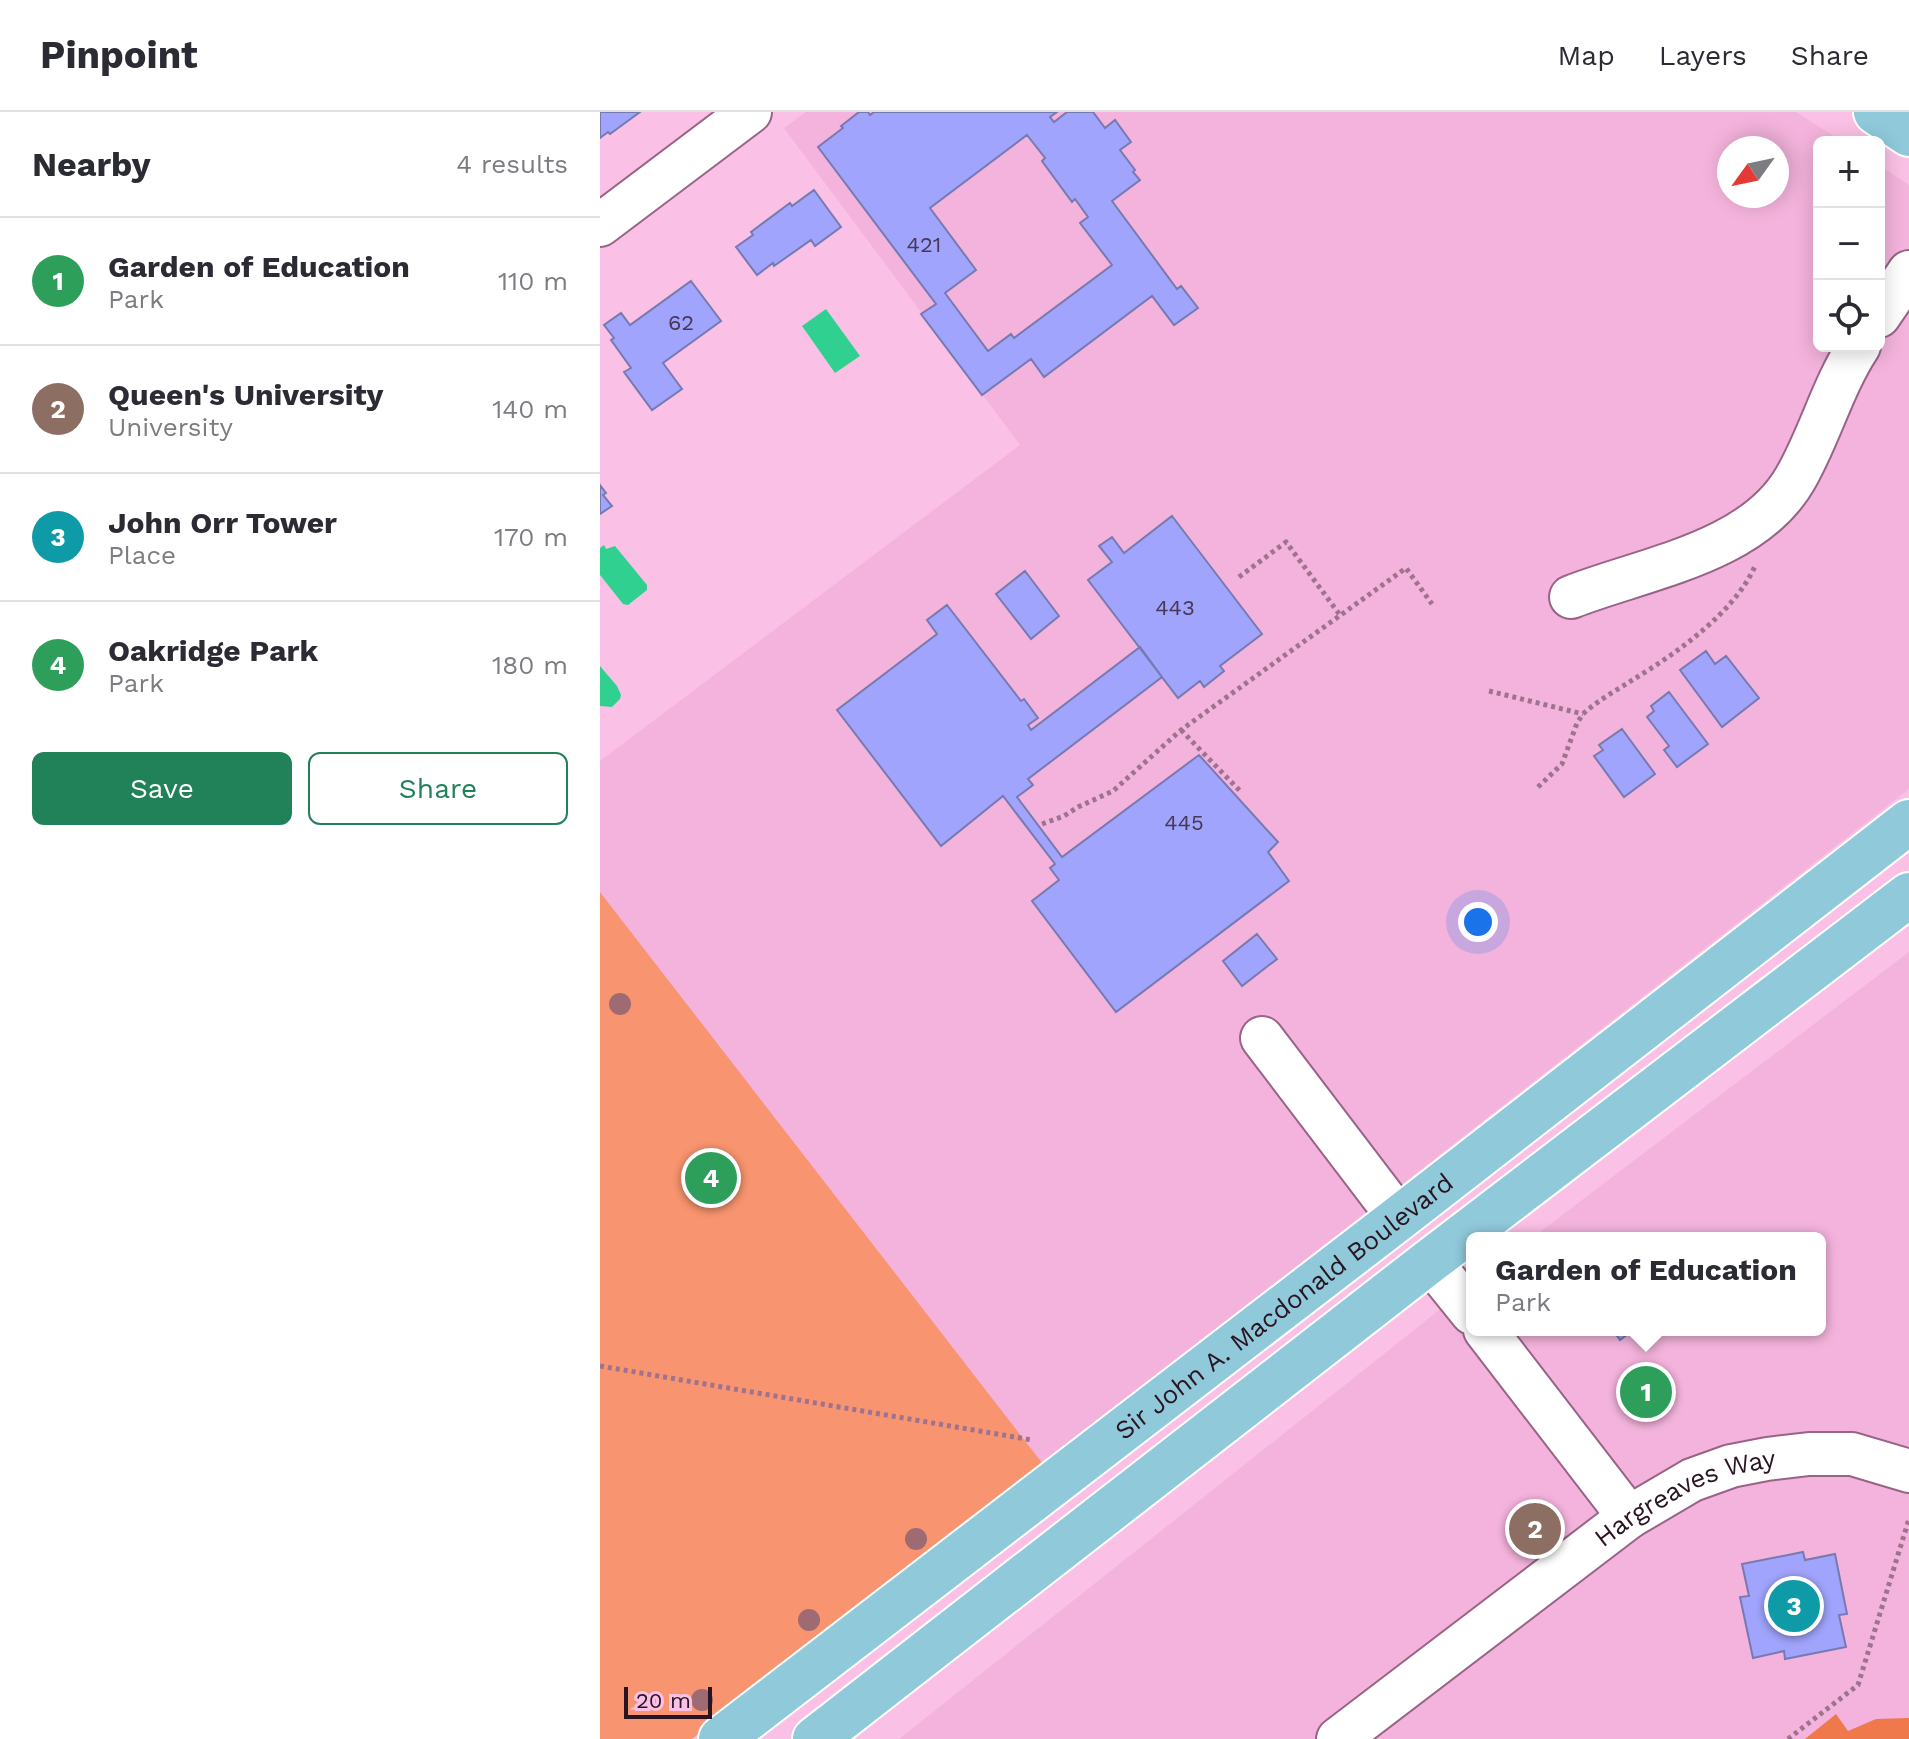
<!DOCTYPE html>
<html lang="en">
<head>
<meta charset="utf-8">
<style>
  body { margin:0; font-family:"Work Sans",sans-serif; background:#f7f7f7; color:#2b2b33 }
  .controls { position:absolute; right:24px; top:24px; display:grid; overflow:hidden; border-radius:12px; box-shadow:0 4px 20px #0003 }
  .controls button { width:72px; height:72px; display:grid; place-items:center; padding:0; border:0; border-bottom:2px solid #e1e1e2; background:#fff; color:#2b2b33; font:40px sans-serif }
  .compass { position:absolute; left:1117px; top:24px; width:72px; height:72px; border-radius:50%; background:#fff; box-shadow:0 4px 20px #0003; rotate:237deg }
  .scale { position:absolute; left:24px; bottom:20px; width:88px; box-sizing:border-box; padding-left:8px; border:4px solid #291422; border-top:0; font-size:22px; line-height:28px; white-space:nowrap; color:#291422; -webkit-text-stroke:6px #fbc0e5; paint-order:stroke }
  .you { position:absolute; left:878px; top:810px; width:28px; height:28px; margin:-20px; border:6px solid #fff; border-radius:50%; background:#1a73e8; box-shadow:0 0 0 12px #1a73e833 }
  .badge { display:grid; place-items:center; width:52px; height:52px; border-radius:50%; background:#21825a; color:#fff; font-size:26px; font-weight:700 }
  .pin { position:absolute; translate:-50% -50%; border:4px solid #fff; box-shadow:0 2px 8px #0006 }
  .popup { position:absolute; left:866px; top:1120px; width:360px; height:104px; box-sizing:border-box; display:grid; place-content:center; border-radius:12px; background:#fff; filter:drop-shadow(0 2px 6px #0005); font-size:26px; white-space:nowrap; color:#7c7c81 }
  .popup b { font-size:30px; color:#2b2b33 }
  .popup::after { content:''; position:absolute; left:50%; top:100%; margin-left:-16px; border:16px solid transparent; border-top-color:#fff }
  .list { margin:0; padding:0; list-style:none }
  h2 { display:flex; justify-content:space-between; align-items:center; height:104px; margin:0; padding:0 32px; font-size:34px }
  h2 small { font-size:26px; font-weight:400; color:#7c7c81 }
  .list li { display:grid; grid-template-columns:52px 1fr auto; gap:24px; align-items:center; box-sizing:border-box; height:128px; padding:0 32px; border-top:2px solid #e1e1e2 }
  .list b { display:block; font-size:30px; white-space:nowrap }
  .list p { margin:0; font-size:26px; white-space:nowrap; color:#7c7c81 }
  .list em { font-size:26px; font-style:normal; color:#7c7c81 }
  .actions { display:flex; gap:16px; padding:24px 32px }
  .actions a { flex:1; padding:18px 0; border:2px solid #21825a; border-radius:12px; text-align:center; font-size:28px; color:#21825a }
  .actions .main { background:#21825a; color:#fff }
  .icon { flex:none; width:44px; height:44px; fill:none; stroke:currentColor; stroke-width:2; stroke-linecap:round; stroke-linejoin:round }
  .map { position:relative; flex:none; width:1309px; height:1627px; overflow:hidden }
  header { display:flex; align-items:center; gap:48px; box-sizing:border-box; height:112px; padding:0 40px; background:#fff; border-bottom:2px solid #e1e1e2 }
  header strong { font-size:38px }
  nav { display:flex; gap:44px; margin-inline-start:auto; font-size:28px }
  main { display:flex }
  aside { flex:1; background:#fff }
  .map>svg:first-child { display:block }
  .built { fill:#f4b3dc; fill-rule:evenodd }
  .green { fill:#f8946f }
  .forest { fill:#ef794b }
  .water { fill:#30d091 }
  .building { fill:#a0a4fc; stroke:#777ab0; stroke-width:2; fill-rule:evenodd }
  .lines { fill:none; stroke-linecap:round; stroke-linejoin:round }
  .minor-casing { stroke:#986486; stroke-width:46 }
  .major-casing { stroke:#fff; stroke-width:48 }
  .path { stroke:#9e738e; stroke-width:5; stroke-dasharray:4 4; stroke-linecap:butt }
  .minor { stroke:#fff; stroke-width:42 }
  .major { stroke:#90c9da; stroke-width:44 }
  .tree { fill:#9f6b72 }
  .labels { text-anchor:middle; dominant-baseline:central; stroke-width:8; stroke-linejoin:round; paint-order:stroke }
  .number-label { font-size:22px; fill:#473858 }
  .street-label { font-size:26px; fill:#291422; stroke:#fbc0e5 }
</style>
</head>
<body>
<header>
<strong>Pinpoint</strong>
<nav><a>Map</a><a>Layers</a><a>Share</a></nav>
</header>
<main>
<aside>
<h2>Nearby<small>4 results</small></h2>
<ul class="list">
<li><span class="badge" style="background:#2e9e5b">1</span><div><b>Garden of Education</b><p>Park</p></div><em>110 m</em></li>
<li><span class="badge" style="background:#8d6e63">2</span><div><b>Queen's University</b><p>University</p></div><em>140 m</em></li>
<li><span class="badge" style="background:#0f9aa8">3</span><div><b>John Orr Tower</b><p>Place</p></div><em>170 m</em></li>
<li><span class="badge" style="background:#2e9e5b">4</span><div><b>Oakridge Park</b><p>Park</p></div><em>180 m</em></li>
</ul>
<div class="actions"><a class="main">Save</a><a>Share</a></div>
</aside>
<div class="map">
<svg width="1309" height="1627" viewBox="0 0 1309 1627">
  <rect width="100%" height="100%" fill="#fbc0e5"/>
  <path class="built" d="M206 0H1196L1243 30H1219V234H1279V53L1309 73V677L443 1352 0 780V649L420 333 184 16ZM1129 36H1177V84H1129Z
    M1309 840V1627H299L872 1172V1218H1220V1126H932Z"/>
  <path class="green" d="M0 780 443 1352 92 1627H0Z"/>
  <path class="forest" d="M1236 1602 1248 1619 1276 1607 1309 1606V1627H1205Z"/>
  <path class="water" d="M226 197 260 244 235 261 202 214Z
    M4 433 6 437 15 434 47 473V478L28 493 23 492 0 463V436Z
    M0 554 17 574 21 583 20 587 12 595 0 594Z"/>
  <path class="building" d="M0 0H40L10 22 8 20 0 26Z
    M259 0H268L270 3 274 0H457L450 5 454 10 467 0H493L505 16 515 8 531 30 520 38 535 58 533 60 540 68 512 89 577 177 581 174 598 196 574 213 552 184 444 265 431 247 382 283 321 202 336 192 218 35 243 16 241 14ZM427 23 445 46 442 49 472 90 475 87 488 105 480 111 512 153 414 226 411 222 388 239 345 181 376 158 330 96Z
    M214 78 241 115 215 134 211 128 174 154 173 151 157 163 136 135 153 123 151 120 190 91 192 94Z
    M91 169 121 209 63 251 82 277 52 298 24 260 31 256 11 228 14 226 4 213 21 201 30 213Z
    M0 373 6 381 3 383 12 394 0 402Z
    M572 404 662 522 620 554 624 559 604 575 600 569 578 586 488 468 512 450 499 434 512 425 524 441Z
    M425 459 459 504 431 527 396 482Z
    M347 493 421 589 424 587 438 606 428 613 431 618 540 535 562 565 428 667 433 673 417 685 462 745 599 643 678 730 668 740 689 769 516 900 432 789 459 768 450 756 455 752 403 684 341 734 237 598 337 522 327 508Z
    M1106 539 1115 552 1126 544 1159 586 1122 615 1080 558Z
    M1069 580 1108 632 1077 655 1064 638 1069 634 1047 605 1054 599 1051 594Z
    M1022 617 1055 662 1024 685 994 644 1003 638 999 633Z
    M657 822 677 847 642 874 623 849Z
    M1013 1218H1033L1020 1228Z
    M1203 1440 1205 1448 1235 1442 1247 1502 1239 1503 1246 1535 1185 1547 1184 1539 1153 1546 1140 1485 1149 1484 1142 1452Z"/>
  <g class="lines">
    <defs>
      <g id="minor">
        <path d="M0 113 150 0"/>
        <path d="M1279 204 1309 160"/>
        <path d="M971 485C1045 456 1152 441 1195 367 1220 324 1232 275 1259 234"/>
        <path d="M662 926 799 1106"/>
        <path d="M830 1149 872 1201"/>
        <path d="M885 1218 1029 1405"/>
        <path id="s1" d="M738 1627 1029 1405 1092 1368 1131 1354 1167 1347 1209 1342H1252L1309 1359"/>
      </g>
      <g id="major">
        <path d="M1276 0 1309 22"/>
        <path id="s2" d="M121 1627 799 1106 1309 710"/>
        <path d="M215 1627 830 1149 1309 783"/>
      </g>
    </defs>
    <use href="#minor" class="minor-casing"/>
    <use href="#major" class="major-casing"/>
    <path class="path" d="M639 465 686 430 740 503
      M889 579 983 602
      M581 618 641 680
      M938 675 962 652 977 611 983 602C998 588 1017 578 1034 567 1077 541 1135 500 1155 454
      M442 712 464 704 478 695 513 679 581 618 806 456 832 492
      M0 1254 432 1328
      M1188 1627 1258 1573 1309 1407"/>
    <use href="#minor" class="minor"/>
    <use href="#major" class="major"/>
  </g>
  <g class="tree">
    <circle cx="20" cy="892" r="11"/>
    <circle cx="316" cy="1427" r="11"/>
    <circle cx="209" cy="1508" r="11"/>
    <circle cx="102" cy="1588" r="11"/>
  </g>
  <g class="labels">
    <g class="number-label">
      <text x="324" y="132">421</text>
      <text x="81" y="210">62</text>
      <text x="575" y="495">443</text>
      <text x="584" y="710">445</text>
    </g>
    <g class="street-label">
      <text stroke="none"><textPath href="#s2" startOffset="710">Sir John A. Macdonald Boulevard</textPath></text>
      <text stroke="none"><textPath href="#s1" startOffset="426">Hargreaves Way</textPath></text>
    </g>
  </g>
</svg>
<div class="controls">
<button>+</button>
<button>−</button>
<button><svg class="icon" aria-label="locate" viewBox="0 0 24 24"><circle cx="12" cy="12" r="6"/><path d="M12 2v4M12 18v4M2 12h4M18 12h4"/></svg></button>
</div>
<svg class="compass" viewBox="-18 -18 36 36"><path d="M0-13l5 13h-10z" fill="#e53935"/><path d="M0 13l5-13h-10z" fill="#7c7c81"/></svg>
<div class="scale">20 m</div>
<div class="you"></div>
<div class="pin badge" style="left:1046px;top:1280px;background:#2e9e5b">1</div>
<div class="popup"><b>Garden of Education</b>Park</div>
<div class="pin badge" style="left:935px;top:1417px;background:#8d6e63">2</div>
<div class="pin badge" style="left:1194px;top:1494px;background:#0f9aa8">3</div>
<div class="pin badge" style="left:111px;top:1066px;background:#2e9e5b">4</div>
</div>
</main>
</body>
</html>
